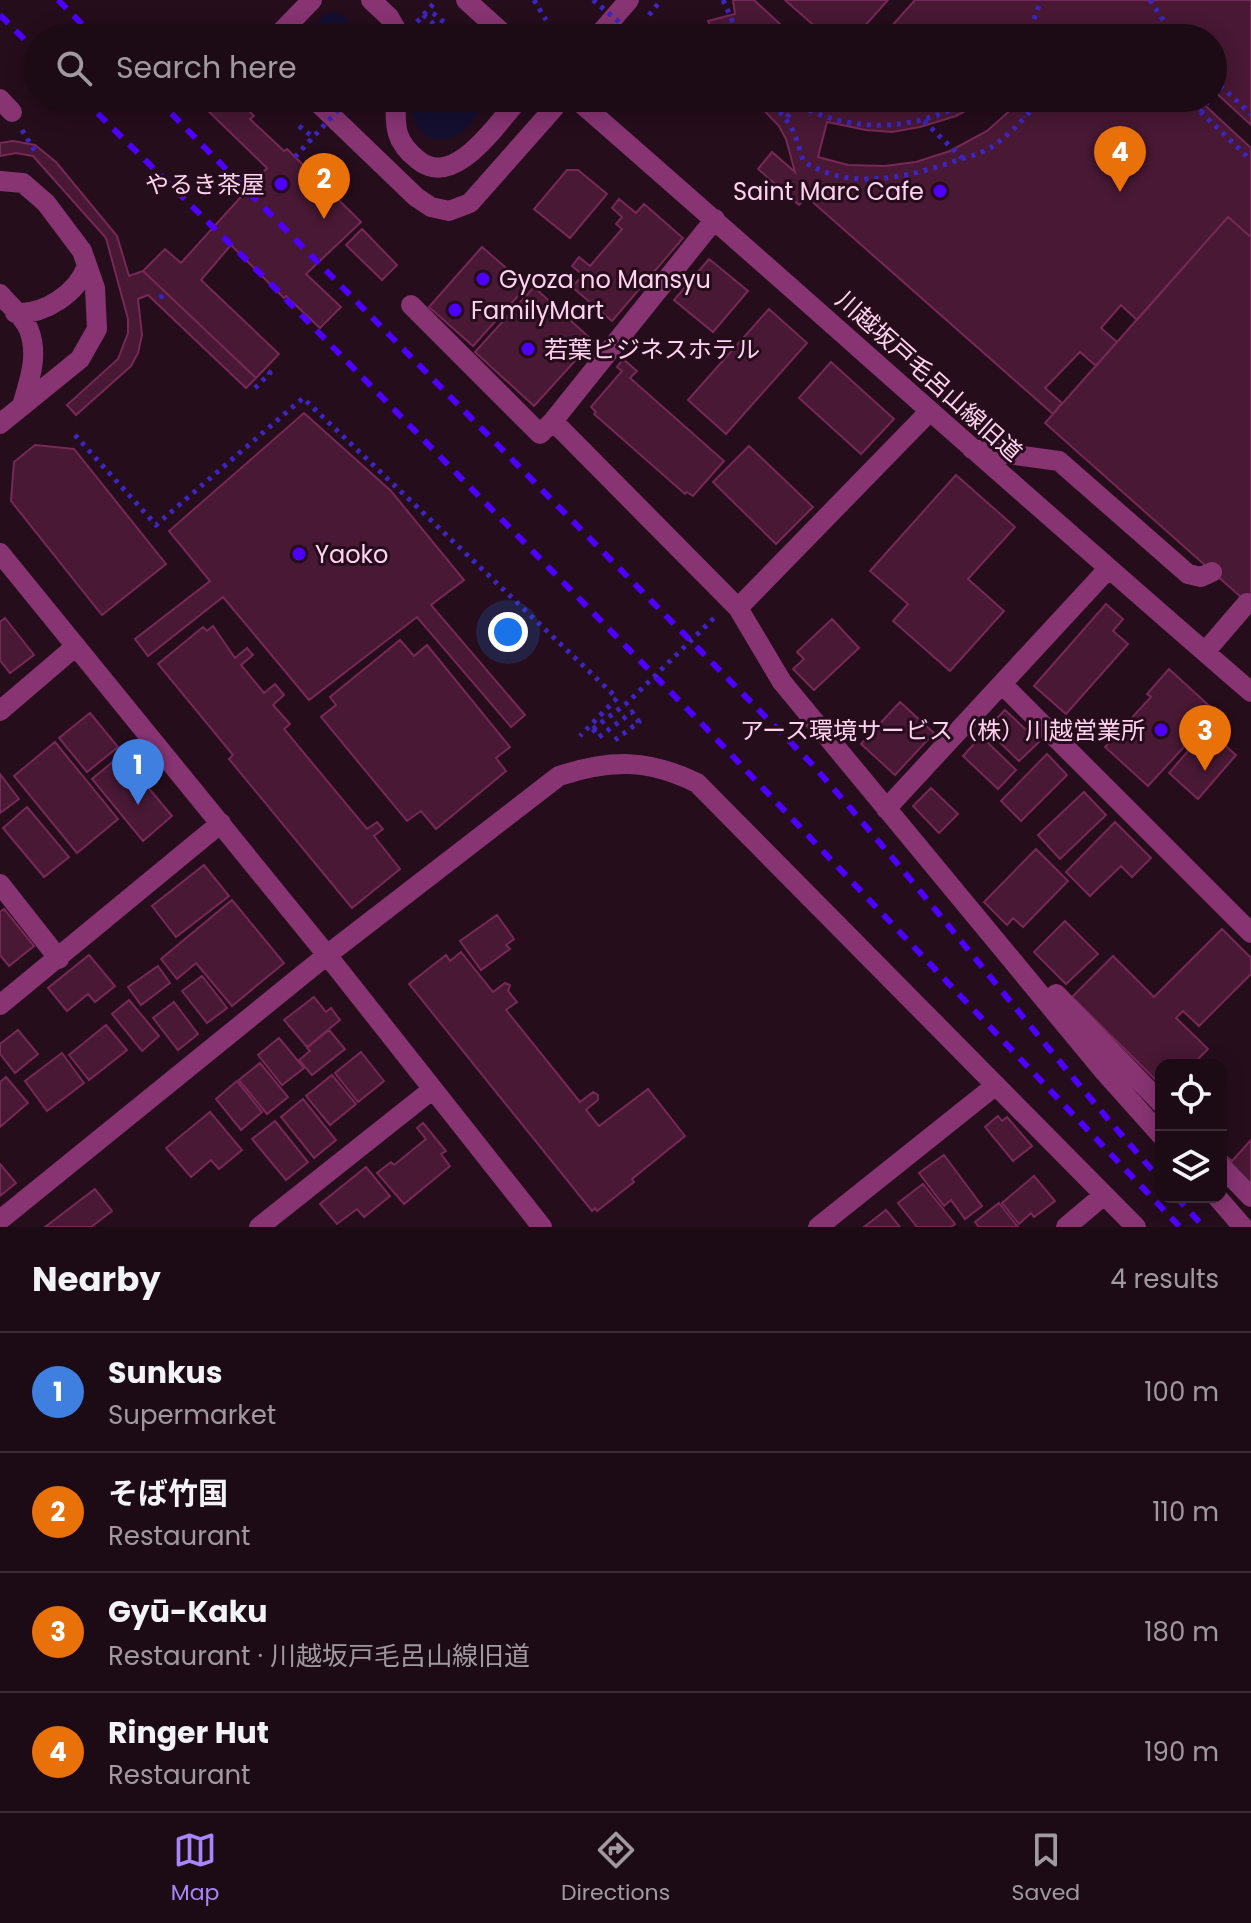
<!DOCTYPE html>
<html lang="en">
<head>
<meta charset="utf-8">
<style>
  body { margin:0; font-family:Poppins,"Noto Sans JP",sans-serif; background:#25131e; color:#f1f3f6 }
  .controls { position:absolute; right:24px; bottom:24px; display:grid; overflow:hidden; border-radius:16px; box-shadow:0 4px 20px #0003 }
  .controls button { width:72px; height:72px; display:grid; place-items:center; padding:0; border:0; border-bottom:2px solid #3a2b34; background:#1c0a15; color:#f1f3f6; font:40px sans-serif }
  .you { position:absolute; left:508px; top:632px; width:28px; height:28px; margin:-20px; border:6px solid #fff; border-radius:50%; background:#1a73e8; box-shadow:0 0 0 12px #1a73e833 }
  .badge { display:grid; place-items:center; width:52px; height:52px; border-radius:50%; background:#a886f9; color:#fff; font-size:26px; font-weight:700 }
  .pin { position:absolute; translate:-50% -66px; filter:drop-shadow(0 2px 4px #0008) }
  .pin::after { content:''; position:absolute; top:42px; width:28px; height:24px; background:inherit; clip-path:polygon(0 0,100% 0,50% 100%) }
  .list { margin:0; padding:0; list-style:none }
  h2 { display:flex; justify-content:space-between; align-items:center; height:104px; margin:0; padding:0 32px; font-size:34px }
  h2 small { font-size:26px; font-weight:400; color:#a09aa0 }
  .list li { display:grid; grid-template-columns:52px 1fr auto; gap:24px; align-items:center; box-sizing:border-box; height:120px; padding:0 32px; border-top:2px solid #3a2b34 }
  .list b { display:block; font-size:30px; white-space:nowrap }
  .list p { margin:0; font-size:26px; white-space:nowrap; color:#a09aa0 }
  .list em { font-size:26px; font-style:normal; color:#a09aa0 }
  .icon { flex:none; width:44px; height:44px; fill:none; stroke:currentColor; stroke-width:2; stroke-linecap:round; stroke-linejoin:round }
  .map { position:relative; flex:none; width:1251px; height:1227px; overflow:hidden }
  .search { position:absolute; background:#1c0a15; box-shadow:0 4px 20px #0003; left:24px; right:24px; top:24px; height:88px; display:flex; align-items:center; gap:20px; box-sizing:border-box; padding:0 28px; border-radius:44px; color:#a09aa0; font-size:30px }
  .sheet { height:584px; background:#1c0a15 }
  nav { display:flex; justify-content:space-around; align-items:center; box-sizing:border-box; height:112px; border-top:2px solid #3a2b34; background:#1c0a15; font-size:22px; color:#a09aa0 }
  nav a { display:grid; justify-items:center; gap:4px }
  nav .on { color:#a886f9 }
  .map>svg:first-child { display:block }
  .green { fill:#150f30 }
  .building { fill:#481834; stroke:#762856; stroke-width:2 }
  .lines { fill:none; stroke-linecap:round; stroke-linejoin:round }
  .path { stroke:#3d26bf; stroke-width:5; stroke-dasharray:4 6; stroke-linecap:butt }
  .minor { stroke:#883473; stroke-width:20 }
  .rail { stroke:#4f00fd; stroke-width:6; stroke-dasharray:12 10; stroke-linecap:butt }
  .path-bridge { stroke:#3d26bf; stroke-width:5; stroke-dasharray:4 6; stroke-linecap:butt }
  .poi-dot { fill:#4f00fd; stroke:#260d1c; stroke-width:3 }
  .labels { text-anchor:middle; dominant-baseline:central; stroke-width:6; stroke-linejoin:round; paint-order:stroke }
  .poi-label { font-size:24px; fill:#ffd2f0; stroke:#260d1c; text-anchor:start }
  .street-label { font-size:24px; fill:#ffd2f0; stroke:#260d1c }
</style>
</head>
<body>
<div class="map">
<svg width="1251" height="1227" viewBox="0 0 1251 1227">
  <rect width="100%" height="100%" fill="#260d1c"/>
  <path class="green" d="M331 12C342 12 349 17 349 28L343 38H304L323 16Z
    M411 98H491C481 110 470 127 457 135 430 151 408 124 411 98Z"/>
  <path class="building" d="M733 0H754L795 38H715L708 21 735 14Z
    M785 0H888L854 38H828Z
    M915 0H1251V125L1213 90V38H881Z
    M207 98H236L254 116 250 119 284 151 287 149 295 157 361 222 306 274 341 307 320 328 286 296 284 298 231 245 201 280 279 354 256 378 143 271 165 249 181 263 267 168 201 104Z
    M752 98H989L956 116 920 127 892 132 866 130 827 122 818 157 848 165 885 166 916 162 950 151 987 131 1024 98H1197L1251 148V237L1228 217 1137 320 1121 305 1101 328 1117 342 1096 366 1080 352 1045 388 1062 403 1053 414 807 197 799 205 758 169 772 152 795 172 786 139 779 126Z
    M13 141 35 145 56 162 117 236 129 276 143 271 256 378 246 388 148 295 138 299 142 335 138 353 131 366 76 415 67 405 118 359 128 333V319L106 238 33 156 16 153 0 156V143Z
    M567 170H578L607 194 570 238 534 209Z
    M619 199 636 213 644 204 683 238 612 321 572 287 583 275 572 266 579 257 590 266 622 229 616 224 622 217 612 208Z
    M1228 217 1251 237V606L1045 423Z
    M362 229 397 265 382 280 346 245Z
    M482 247 527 286 473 346 429 307Z
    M709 259 748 291 713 332 674 300Z
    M534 287 593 341 534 406 475 352Z
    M769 309 807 343 726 434 688 400Z
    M623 359 637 371 630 378 724 461 693 496 687 492 685 494 594 414 596 412 591 407 622 371 617 367Z
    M831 362 894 419 861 454 799 398Z
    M304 413 391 491 464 580 431 605 525 715 511 727 417 617 309 700 223 597 148 656 135 639 210 581 169 531Z
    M35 445 74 449 166 564 102 615 11 501 14 462Z
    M749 446 813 507 776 544 713 482Z
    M956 475 1015 527 968 579 1004 611 950 671 893 621 908 604 870 571Z
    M1106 604 1123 619 1113 631 1128 644 1066 714 1034 686Z
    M5 618 34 655 10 673 0 660V622Z
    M832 619 859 648 814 690 793 669 804 659 797 652Z
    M213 626 235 658 247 648 253 655 241 665 264 693 275 684 284 695 273 705 290 724 284 729 367 829 377 822 383 829 374 836 400 869 352 908 229 759 233 755 158 664 203 627 207 631Z
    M400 640 414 656 427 645 510 747 496 758 506 771 436 829 421 811 407 821 321 717 336 705 330 697Z
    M1169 669 1216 712 1148 786 1105 747 1151 697 1147 694Z
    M900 702 934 733 895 775 861 744Z
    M1005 710 1039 742 1019 761 986 729Z
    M90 713 118 747 87 772 59 738Z
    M1207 729 1236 755 1198 799 1169 773Z
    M981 736 1016 770 998 789 963 756Z
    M55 742 118 819 77 853 14 776Z
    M1047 754 1067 775 1021 821 1001 801Z
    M121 755 172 816 143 841 92 779Z
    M0 774 19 799 0 813Z
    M931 788 958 814 939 833 913 806Z
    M1084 792 1106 815 1060 859 1038 835Z
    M27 807 69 857 44 877 3 828Z
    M1115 822 1151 858 1132 877 1121 866 1090 896 1066 872Z
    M1036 849 1068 881 1023 927 1013 918 1007 925 984 902Z
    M204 865 229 896 176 937 152 906Z
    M232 900 284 963 232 1006 196 963 177 979 161 959Z
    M4 909 34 946 9 966 0 955V912Z
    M497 915 514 939 506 945 510 949 481 970 460 941Z
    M1065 921 1098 954 1066 984 1034 952Z
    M1222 929 1251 958V974L1199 1026 1183 1011 1176 1018 1208 1049 1192 1065H1161V1085L1072 997 1113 956 1154 997Z
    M461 952 493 992 505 983 510 985 508 991 517 1002 506 1010 580 1102 593 1092 598 1095V1100L586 1110 599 1126 648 1089 685 1136 632 1179 634 1182 597 1211 595 1208 592 1211 409 984 446 955 450 961Z
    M89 955 115 986 95 1002 88 994 67 1011 48 988Z
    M158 966 170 983 141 1005 128 987Z
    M202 976 227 1008 207 1023 182 991Z
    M314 997 326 1012 331 1008 340 1020 307 1047 284 1020Z
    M129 1000 159 1036 142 1051 112 1014Z
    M174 1002 198 1034 178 1050 153 1018Z
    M106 1025 127 1050 89 1080 69 1055Z
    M18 1030 38 1054 15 1073 0 1054V1044Z
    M329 1030 345 1049 312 1075 299 1060 310 1051 307 1048Z
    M279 1038 304 1068 282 1085 258 1055Z
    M361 1052 384 1081 358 1102 335 1073Z
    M62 1053 84 1083 47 1111 25 1081Z
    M260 1063 288 1097 267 1114 239 1080Z
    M332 1075 356 1104 330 1125 306 1096Z
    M6 1077 28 1103 0 1127V1082Z
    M237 1081 262 1112 241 1130 216 1099Z
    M303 1099 336 1140 314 1158 281 1117Z
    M210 1112 242 1150 219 1169 211 1160 191 1177 166 1148Z
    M998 1116 1002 1121 1007 1117 1032 1146 1013 1161 985 1127Z
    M275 1121 308 1162 286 1180 252 1139Z
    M423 1123 446 1151 441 1154 450 1166 404 1204 377 1173 391 1162 394 1165 426 1139 417 1128Z
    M1251 1140V1196L1221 1161 1226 1156 1232 1161Z
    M944 1155 982 1206 965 1219 951 1200 944 1206 919 1173Z
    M0 1164 16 1183 0 1196Z
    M366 1167 390 1196 364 1217 357 1209 337 1224 320 1204Z
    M1034 1176 1055 1201 1034 1217 1031 1213 1019 1224 1002 1203Z
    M923 1184 955 1224 951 1227H917L898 1203Z
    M95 1189 112 1211 91 1227H45Z
    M999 1203 1018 1227H979L975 1222Z
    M886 1210 900 1227H864Z"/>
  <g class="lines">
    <path class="path" d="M534 0 546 20
      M723 0 740 38
      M1150 0 1175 38
      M433 13 463 38
      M423 15 451 38
      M649 15 661 0
      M417 22 437 0
      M1027 38 1041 0
      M1162 38 1166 28
      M1213 79 1251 114
      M1213 94 1218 85
      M765 98C789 119 795 130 803 161 849 192 910 177 958 160 969 156 984 153 993 146 1012 133 1027 115 1042 98
      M1017 98 1025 117
      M1186 98 1251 160
      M1201 113 1210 98
      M787 117 797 104C852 135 920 131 973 98
      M924 121 962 158
      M299 126 313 137
      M22 130 36 153
      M160 298 165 293
      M255 388 270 373 265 369
      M75 435 156 525 303 398 617 698 580 736
      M593 729 599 737 632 712 639 722 615 740"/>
    <path class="minor" d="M371 0 389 17 401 38
      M466 0 508 38
      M279 38 281 32 312 0
      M596 38 629 0
      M313 98 416 197 431 207 449 211 470 203 554 108 555 98
      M396 98C395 126 394 141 418 160 455 190 497 123 520 98
      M575 98C801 295 1024 496 1251 692
      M0 99 12 112
      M0 181 23 183 46 203 82 251 95 288 97 329 80 359 0 424
      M715 219 553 421 738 608 782 682 1102 1069 1161 1135
      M0 294C9 305 24 317 29 330 39 356 29 381 22 406
      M411 305 540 434 553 421
      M15 313C45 315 77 293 87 266
      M972 449 1059 461 1188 574 1201 577 1212 572
      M0 553 327 955 542 1227
      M738 608 929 412
      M1205 652 1247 603
      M1002 684 1251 933
      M0 711 76 646
      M886 809 1108 569
      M0 884 59 959
      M1056 994 1161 1103
      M0 1005 221 823
      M1221 1166 1251 1197
      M1217 1197 1243 1227
      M0 1220 327 955 559 776C611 759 648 759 697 783L1136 1227
      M259 1227 433 1089
      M818 1227 996 1085
      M1066 1227 1104 1195"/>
    <path class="rail" d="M58 0 96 38
      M0 15 38 53
      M82 98 275 288 704 726 1180 1227
      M156 98 810 762C931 898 1040 1044 1161 1180
      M1176 1197 1204 1227"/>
    <path class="path-bridge" d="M593 0 638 38
      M295 157 349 98
      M593 729 627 703 716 616"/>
  </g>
  <g class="poi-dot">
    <circle cx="281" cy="184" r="8"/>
    <circle cx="940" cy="191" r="8"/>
    <circle cx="483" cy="279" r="8"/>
    <circle cx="455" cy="310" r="8"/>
    <circle cx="528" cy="349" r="8"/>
    <circle cx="299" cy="554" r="8"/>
    <circle cx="1161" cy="730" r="8"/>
  </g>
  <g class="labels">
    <g class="poi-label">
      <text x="265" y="184" text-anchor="end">やるき茶屋</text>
      <text x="924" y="191" text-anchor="end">Saint Marc Cafe</text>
      <text x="499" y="279">Gyoza no Mansyu</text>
      <text x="471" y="310">FamilyMart</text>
      <text x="544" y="349">若葉ビジネスホテル</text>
      <text x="315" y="554">Yaoko</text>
      <text x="1145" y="730" text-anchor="end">アース環境サービス（株）川越営業所</text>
    </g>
    <g class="street-label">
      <text transform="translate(929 376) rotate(42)">川越坂戸毛呂山線旧道</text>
    </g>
  </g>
</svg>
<div class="controls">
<button><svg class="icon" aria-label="locate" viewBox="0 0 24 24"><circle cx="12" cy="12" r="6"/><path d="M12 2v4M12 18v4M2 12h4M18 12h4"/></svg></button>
<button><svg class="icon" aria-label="layers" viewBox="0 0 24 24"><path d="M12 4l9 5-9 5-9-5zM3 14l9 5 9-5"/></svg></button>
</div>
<div class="you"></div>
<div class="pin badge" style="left:138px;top:805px;background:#3f7fe0">1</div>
<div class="pin badge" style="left:324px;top:219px;background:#e8710a">2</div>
<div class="pin badge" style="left:1205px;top:771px;background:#e8710a">3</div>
<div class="pin badge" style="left:1120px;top:192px;background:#e8710a">4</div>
<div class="search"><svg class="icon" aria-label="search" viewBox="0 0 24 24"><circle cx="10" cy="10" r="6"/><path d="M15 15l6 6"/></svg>Search here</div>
</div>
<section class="sheet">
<h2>Nearby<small>4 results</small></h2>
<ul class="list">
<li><span class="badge" style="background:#3f7fe0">1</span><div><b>Sunkus</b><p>Supermarket</p></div><em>100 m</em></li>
<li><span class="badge" style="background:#e8710a">2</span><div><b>そば竹国</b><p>Restaurant</p></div><em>110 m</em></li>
<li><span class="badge" style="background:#e8710a">3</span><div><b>Gyū-Kaku</b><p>Restaurant · 川越坂戸毛呂山線旧道</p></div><em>180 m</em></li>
<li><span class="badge" style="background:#e8710a">4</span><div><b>Ringer Hut</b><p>Restaurant</p></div><em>190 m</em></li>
</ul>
</section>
<nav>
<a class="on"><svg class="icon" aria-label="map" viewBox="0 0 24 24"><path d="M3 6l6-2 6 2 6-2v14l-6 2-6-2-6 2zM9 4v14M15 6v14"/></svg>Map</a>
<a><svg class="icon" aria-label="directions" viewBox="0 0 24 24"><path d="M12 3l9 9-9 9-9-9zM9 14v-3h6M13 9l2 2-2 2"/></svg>Directions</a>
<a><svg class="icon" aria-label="saved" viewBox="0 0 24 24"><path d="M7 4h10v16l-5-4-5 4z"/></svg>Saved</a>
</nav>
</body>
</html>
